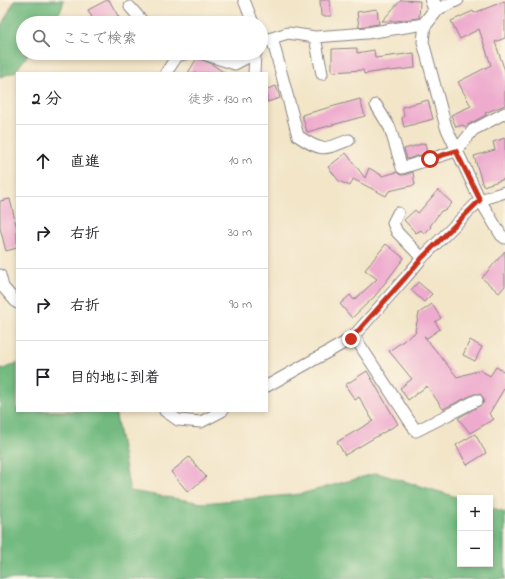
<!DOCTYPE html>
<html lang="ja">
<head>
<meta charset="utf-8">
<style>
  body { margin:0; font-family:"Indie Flower","Klee One",sans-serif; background:#f2f2f2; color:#202124 }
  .controls { position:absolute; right:12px; bottom:12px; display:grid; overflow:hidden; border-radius:0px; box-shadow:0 2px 6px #0003 }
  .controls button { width:36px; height:36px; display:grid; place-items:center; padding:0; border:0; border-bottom:1px solid #e0e0e0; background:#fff; color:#202124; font:20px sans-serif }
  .stop { position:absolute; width:12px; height:12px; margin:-9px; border:3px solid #c8321e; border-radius:50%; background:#fff }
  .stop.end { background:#c8321e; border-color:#fff; box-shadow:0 1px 4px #0008 }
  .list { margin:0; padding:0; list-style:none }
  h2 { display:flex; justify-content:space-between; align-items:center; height:52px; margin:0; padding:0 16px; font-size:17px }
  h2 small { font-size:13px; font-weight:400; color:#757577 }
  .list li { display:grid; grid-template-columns:26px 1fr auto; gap:12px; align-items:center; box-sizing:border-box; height:72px; padding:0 16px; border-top:1px solid #e0e0e0 }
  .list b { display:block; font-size:15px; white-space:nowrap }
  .list em { font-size:13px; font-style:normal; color:#757577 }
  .icon { flex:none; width:22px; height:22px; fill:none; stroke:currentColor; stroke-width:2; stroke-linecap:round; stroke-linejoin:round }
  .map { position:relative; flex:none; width:505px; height:579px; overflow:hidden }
  .search { position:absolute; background:#fff; box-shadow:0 2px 6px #0003; left:16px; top:16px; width:252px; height:44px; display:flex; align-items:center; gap:10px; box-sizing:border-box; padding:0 14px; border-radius:22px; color:#757577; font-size:15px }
  .panel { position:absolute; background:#fff; box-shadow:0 2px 6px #0003; left:16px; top:72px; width:252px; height:340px; border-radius:0px }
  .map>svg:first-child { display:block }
  .forest { fill:#72ba80; stroke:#4a6e5e }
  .building { fill:#eeabce }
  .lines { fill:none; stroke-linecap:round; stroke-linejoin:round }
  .minor-casing { stroke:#8a8482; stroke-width:13 }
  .tertiary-casing { stroke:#8a8482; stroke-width:16 }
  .minor { stroke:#fff; stroke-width:11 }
  .tertiary { stroke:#fff; stroke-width:14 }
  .route { stroke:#c8321e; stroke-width:5 }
</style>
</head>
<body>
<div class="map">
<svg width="505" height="579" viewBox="0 0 505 579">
  <rect width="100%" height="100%" fill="#fcf5e5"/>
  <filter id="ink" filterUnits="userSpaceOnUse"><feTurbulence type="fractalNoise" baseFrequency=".025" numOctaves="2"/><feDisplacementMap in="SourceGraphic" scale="8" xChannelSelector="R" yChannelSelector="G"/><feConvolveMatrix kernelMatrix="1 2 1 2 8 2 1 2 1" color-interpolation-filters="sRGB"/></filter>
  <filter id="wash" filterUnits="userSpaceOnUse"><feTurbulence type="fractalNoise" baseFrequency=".012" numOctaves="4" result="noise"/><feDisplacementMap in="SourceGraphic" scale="16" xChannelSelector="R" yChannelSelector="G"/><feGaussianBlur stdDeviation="0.9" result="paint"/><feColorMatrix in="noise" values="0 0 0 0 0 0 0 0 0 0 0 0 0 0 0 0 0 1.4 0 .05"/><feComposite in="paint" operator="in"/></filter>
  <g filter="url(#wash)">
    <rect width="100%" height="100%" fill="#f2e5c8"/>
    <path class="forest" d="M15 0H64L61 10 51 23H23V53H29L15 72 0 77V28Z
      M17 363V411H115L130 491 203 503 301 494 377 473 460 498V564H490V508L505 513V579H0V367L3 369Z"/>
    <g id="blocks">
      <path class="building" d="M107 0H109L122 23H95L88 10Z
        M320 0H330L331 16H321Z
        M401 0 420 1 419 18 396 21H382Z
        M505 1V38L495 42 505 71V105L485 113 486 115 469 124 464 127 463 125 456 127 451 115 471 106 458 82 491 65 479 29 460 39 451 21 473 11 474 13Z
        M377 9 379 24 359 27 357 12Z
        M357 48V53L374 50 375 58 414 53 415 68 390 71 389 70 364 74 363 70 332 72V49Z
        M197 58 210 63 225 73H188Z
        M276 86 280 98 267 102V89Z
        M360 99 365 116 307 132 302 115Z
        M428 100 433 119 404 127 402 119 404 115 402 107Z
        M505 138V179L483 186 474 156 495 150 493 142Z
        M425 143 427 153 407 159 404 149Z
        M346 153 365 178 369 168 383 176 397 172 400 175H404L413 172 415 185 389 191 386 196 353 179 350 186 339 181 328 167Z
        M438 190 452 203 446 210 441 211 430 226 431 227 424 234 421 230 416 233 404 220 415 210 418 213Z
        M10 199 17 229V248L6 251 0 228V201Z
        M386 244 404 258 375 296 352 318 340 304 350 295 354 300 377 279 365 270Z
        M505 251V286L499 293 482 278Z
        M418 282 432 294 424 302 411 290Z
        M432 304 441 318 435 322 440 329 427 338 424 336 457 377 480 370 490 376 496 367 505 372V387L489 414 494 419 470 433 458 418 483 404 484 400 480 394H474L443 409 427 386 408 400 400 388 412 379 389 351 416 332 415 331 419 313Z
        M470 340 482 347 475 361 463 355Z
        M367 371 398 424 345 455 337 442 373 421 359 397 355 400 345 385Z
        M475 434 486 453 467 465 456 445Z
        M189 457 206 477 188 492 171 472Z"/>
    </g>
  </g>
  <g filter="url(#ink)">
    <use href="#blocks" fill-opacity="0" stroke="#8a8482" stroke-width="1"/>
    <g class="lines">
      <defs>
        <path id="minor" d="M244 0 253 23
          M130 7 144 23
          M436 10 458 0
          M315 37 322 74
          M272 38 298 136C322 152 323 150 349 140
          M261 43 272 38 288 33 315 37 367 33 425 24 423 42 446 127 480 200 501 235 505 238
          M201 53 235 64 256 53
          M166 73 177 56 188 53
          M254 73 255 54
          M376 105 390 128 402 168 456 151 473 130 505 113
          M398 213 393 223 397 232 422 258
          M0 275 3 287 17 303
          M354 336 416 431 477 400
          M267 386 351 339 406 277 422 258 480 200 505 192
          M165 411 178 420 201 422 222 411"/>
        <path id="tertiary" d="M425 24 436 10 432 0"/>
      </defs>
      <use href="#minor" class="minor-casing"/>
      <use href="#tertiary" class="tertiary-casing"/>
      <use href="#minor" class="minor"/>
      <use href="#tertiary" class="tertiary"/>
    </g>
  </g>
  <g class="lines" filter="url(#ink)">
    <path class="route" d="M351 339 406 277 422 258 480 200 456 151 430 159"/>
  </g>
</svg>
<div class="controls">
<button>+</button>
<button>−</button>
</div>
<div class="stop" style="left:430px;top:159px"></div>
<div class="stop end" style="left:351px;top:339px"></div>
<div class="search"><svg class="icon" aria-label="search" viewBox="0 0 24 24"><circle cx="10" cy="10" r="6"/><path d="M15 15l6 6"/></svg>ここで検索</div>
<section class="panel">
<h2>2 分<small>徒歩 · 130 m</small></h2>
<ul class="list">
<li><svg class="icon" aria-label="ahead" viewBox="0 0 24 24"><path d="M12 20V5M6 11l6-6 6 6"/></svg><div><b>直進</b></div><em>10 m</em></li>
<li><svg class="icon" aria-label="right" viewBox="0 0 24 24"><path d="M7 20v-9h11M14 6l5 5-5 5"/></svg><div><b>右折</b></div><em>30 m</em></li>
<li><svg class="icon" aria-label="right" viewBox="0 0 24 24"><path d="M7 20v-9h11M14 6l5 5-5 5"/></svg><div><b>右折</b></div><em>90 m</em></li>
<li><svg class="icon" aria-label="arrive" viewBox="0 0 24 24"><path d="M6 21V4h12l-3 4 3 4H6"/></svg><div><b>目的地に到着</b></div></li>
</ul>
</section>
</div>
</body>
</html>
